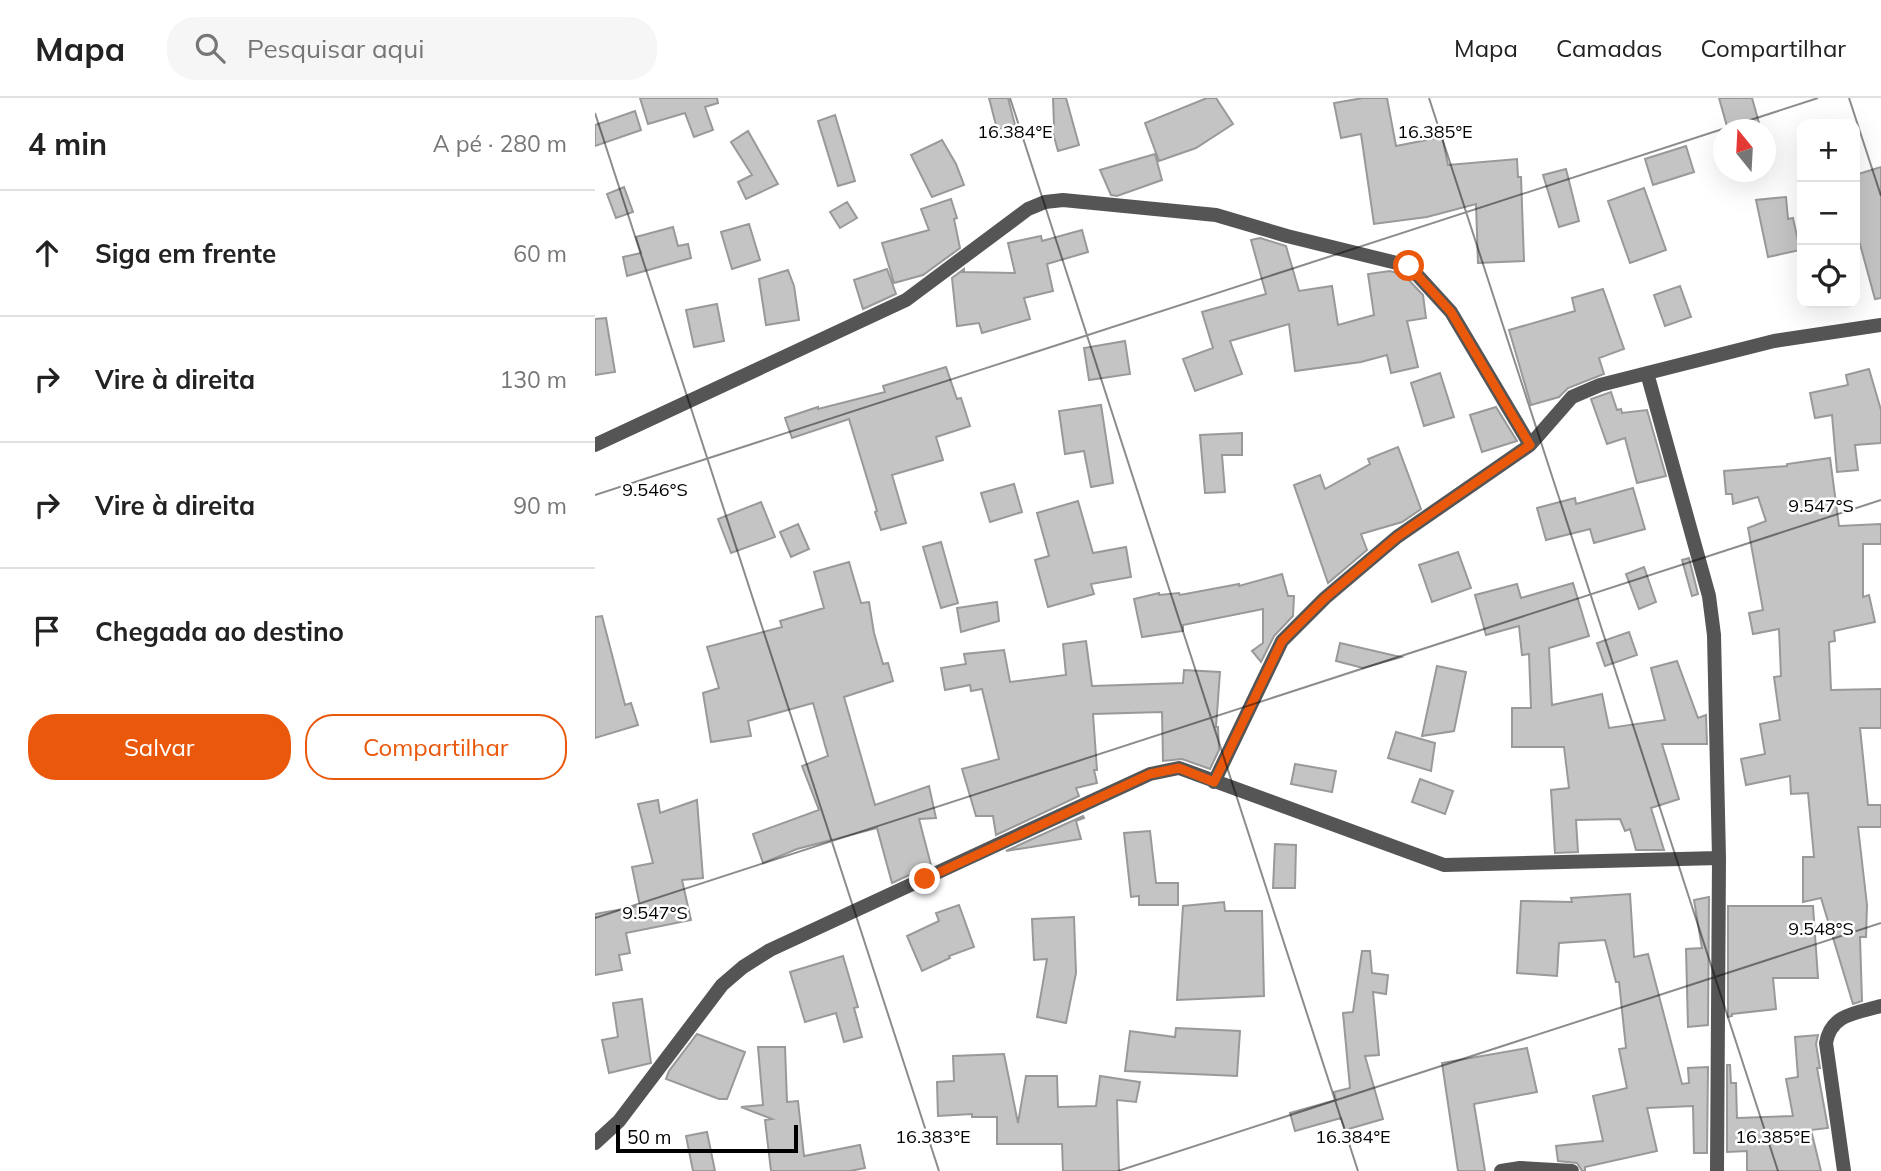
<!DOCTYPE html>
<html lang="pt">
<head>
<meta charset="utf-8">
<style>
  body { margin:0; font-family:Mulish,sans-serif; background:#f6f6f6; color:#222 }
  .controls { position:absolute; right:21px; top:21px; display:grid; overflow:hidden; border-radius:14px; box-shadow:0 7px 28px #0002 }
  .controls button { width:63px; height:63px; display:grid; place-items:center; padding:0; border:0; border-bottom:2px solid #e0e0e0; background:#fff; color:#222; font:35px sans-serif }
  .compass { position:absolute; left:1118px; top:21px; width:63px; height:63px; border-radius:50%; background:#fff; box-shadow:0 7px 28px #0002; rotate:342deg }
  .scale { position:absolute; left:21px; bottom:18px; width:182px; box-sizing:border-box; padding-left:7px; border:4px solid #000; border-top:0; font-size:19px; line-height:24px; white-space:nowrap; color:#000; -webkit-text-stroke:5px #fff; paint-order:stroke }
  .stop { position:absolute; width:21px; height:21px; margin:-16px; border:5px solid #ea580c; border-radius:50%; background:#fff }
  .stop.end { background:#ea580c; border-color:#fff; box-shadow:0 2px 7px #0008 }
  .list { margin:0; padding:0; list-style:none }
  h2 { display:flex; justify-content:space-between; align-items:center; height:91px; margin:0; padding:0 28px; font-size:30px }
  h2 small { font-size:23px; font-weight:400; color:#767676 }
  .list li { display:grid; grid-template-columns:46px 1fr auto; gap:21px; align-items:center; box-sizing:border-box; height:126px; padding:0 28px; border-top:2px solid #e0e0e0 }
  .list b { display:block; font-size:26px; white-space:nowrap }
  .list em { font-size:23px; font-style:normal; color:#767676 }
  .actions { display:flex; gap:14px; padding:21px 28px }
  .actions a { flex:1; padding:16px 0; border:2px solid #ea580c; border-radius:28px; text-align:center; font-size:24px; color:#ea580c }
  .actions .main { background:#ea580c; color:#fff }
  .icon { flex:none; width:38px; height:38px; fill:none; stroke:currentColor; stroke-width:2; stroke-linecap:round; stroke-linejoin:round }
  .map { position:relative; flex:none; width:1286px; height:1073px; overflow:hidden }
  header { display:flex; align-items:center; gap:42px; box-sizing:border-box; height:98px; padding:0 35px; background:#fff; border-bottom:2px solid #e0e0e0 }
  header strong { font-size:33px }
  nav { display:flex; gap:38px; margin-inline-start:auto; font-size:24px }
  .search { width:490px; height:63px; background:#f6f6f6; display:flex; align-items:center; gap:18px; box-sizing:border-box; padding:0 24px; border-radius:28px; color:#767676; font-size:26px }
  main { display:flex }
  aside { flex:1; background:#fff }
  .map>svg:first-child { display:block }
  .building { fill:#c4c4c4; stroke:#999; stroke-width:2 }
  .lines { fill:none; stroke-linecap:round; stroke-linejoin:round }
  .minor { stroke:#555; stroke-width:14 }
  .route { stroke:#ea580c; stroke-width:9 }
  .ticks { fill:none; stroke:#000; stroke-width:2; stroke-opacity:0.45 }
  .ticks-label { font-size:18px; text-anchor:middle; fill:#000; stroke:#fff; stroke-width:5; stroke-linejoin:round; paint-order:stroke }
</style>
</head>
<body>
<header>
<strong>Mapa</strong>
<div class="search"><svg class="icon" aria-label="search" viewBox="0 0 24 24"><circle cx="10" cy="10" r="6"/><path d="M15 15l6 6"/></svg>Pesquisar aqui</div>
<nav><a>Mapa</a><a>Camadas</a><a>Compartilhar</a></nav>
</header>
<main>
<aside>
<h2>4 min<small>A pé · 280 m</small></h2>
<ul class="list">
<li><svg class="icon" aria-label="ahead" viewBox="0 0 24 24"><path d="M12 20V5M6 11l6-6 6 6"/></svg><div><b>Siga em frente</b></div><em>60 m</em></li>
<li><svg class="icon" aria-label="right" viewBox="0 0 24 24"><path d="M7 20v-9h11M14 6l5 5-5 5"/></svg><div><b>Vire à direita</b></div><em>130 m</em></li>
<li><svg class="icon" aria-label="right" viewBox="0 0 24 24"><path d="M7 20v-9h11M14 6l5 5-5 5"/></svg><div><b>Vire à direita</b></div><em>90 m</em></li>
<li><svg class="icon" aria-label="arrive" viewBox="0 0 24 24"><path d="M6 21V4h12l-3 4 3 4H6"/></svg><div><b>Chegada ao destino</b></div></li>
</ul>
<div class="actions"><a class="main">Salvar</a><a>Compartilhar</a></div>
</aside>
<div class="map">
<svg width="1286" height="1073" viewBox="0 0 1286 1073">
  <rect width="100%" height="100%" fill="#fff"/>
  <path class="building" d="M45 0H122L123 5 110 9 118 32 99 39 90 15 53 26Z
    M394 0H413L420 27 402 31Z
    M458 0H471L484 47 463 53 456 28 459 27Z
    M612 0H621L638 26 601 50 564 63 550 25Z
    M768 0H792L801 48 847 39 853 67 922 61 923 79H926L929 163 883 165 881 106 832 119 779 126 766 36 746 40 739 5Z
    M1124 0H1157L1166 32H1133Z
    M40 13 46 32 0 48V27Z
    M240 17 260 83 243 88 223 23Z
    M153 33 183 86 151 101 143 84 157 77 136 44Z
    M347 42 361 66 369 87 337 99 316 57Z
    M1091 48 1099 74 1058 87 1050 61Z
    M560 56 567 82 522 98 516 97 505 72Z
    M1286 69V200L1280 201 1260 128V77Z
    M971 71 984 123 964 129 948 77Z
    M29 89 38 114 21 120 12 96Z
    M1049 90 1071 152 1035 165 1013 103Z
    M1191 99 1193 121 1198 120 1205 152 1173 159 1161 102Z
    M356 101 362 120 359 121 365 150 328 177 299 185 287 145 334 132 326 111Z
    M252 104 262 120 245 130 235 114Z
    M154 126 165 162 137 171 126 134Z
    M78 129 83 148 93 146 96 160 32 178 28 159 46 155 41 139Z
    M487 132 493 154 452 166 458 193 429 200 435 221 387 235 384 225 362 228 357 180 369 171V173L366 174 420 175 413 145 446 138 447 143Z
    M665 140 691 148 704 193 737 188 743 227 779 217 773 176 795 173 809 177 828 197 831 220 812 223 823 269 796 275 792 257 766 264 700 273 694 226 635 243 647 276 600 293 588 261 618 250 607 214 671 196 656 142Z
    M292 171 301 196 268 211 259 182Z
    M193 172 199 188 204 222 171 227 164 181Z
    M1085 188 1096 219 1070 228 1059 197Z
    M1008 191 1029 251 1004 260 1009 276 973 290 964 299 936 307 914 232 980 213 977 200Z
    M122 206 129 243 99 249 91 212Z
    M11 220 20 274 0 277V221Z
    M530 243 535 276 494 282 489 250Z
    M351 269 362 301 366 300 375 328 341 339 348 362 297 377 311 425 286 432 280 414 282 413 254 321 197 340 190 320 223 309V311L290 294 288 288Z
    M1274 271 1286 312V345L1260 347 1263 372 1242 374 1237 317 1220 320 1215 295 1253 287 1251 277Z
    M845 275 859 319 829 328 816 285Z
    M1016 294 1022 312 1026 311 1027 315 1052 312 1071 378 1042 385 1030 340 1012 346 996 301Z
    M506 307 518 385 496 389 489 353 470 356 464 313Z
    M901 309 922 343 887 354 875 317Z
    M647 335V357H627L630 394 610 395 605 337Z
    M803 349 826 411 807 424 766 436 772 452 733 485 699 387 725 377 730 391 775 366 773 361Z
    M1235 360 1244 428 1286 426V446H1268V499L1274 497 1280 524 1239 533 1240 543 1234 544 1236 592 1286 591V630H1265L1273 707H1286V729H1263L1272 807 1271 839H1265L1267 903 1258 906 1226 800 1208 804V759H1219L1213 695 1196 696 1195 678 1151 687 1146 661 1170 656 1165 626 1185 622 1179 579 1186 578 1184 531 1158 536 1154 515 1168 512 1153 430 1171 423 1163 399 1138 406 1137 396H1131L1129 373 1192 368V366Z
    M419 386 427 414 395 424 386 395Z
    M1038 390 1050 431 999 445 995 431 951 442 942 410 980 400 981 406Z
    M483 403 498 455 531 449 536 479 496 486 499 496 453 509 440 462 454 458 442 415Z
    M166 404 180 439 136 455 123 421Z
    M203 426 214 451 196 459 185 434Z
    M346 444 363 505 346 510 328 449Z
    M863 454 876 490 837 504 824 467Z
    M1094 460 1103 496 1097 498 1087 462Z
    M254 464 266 505 274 504 279 535 288 566 293 565 298 583 249 599 280 707 334 688 341 720 324 721 336 767 297 785 282 730 202 751 168 765 158 736 224 712 207 668 233 658 218 605 153 623 156 638 116 644 108 595 124 590 112 549 187 529 185 523 229 510 219 474Z
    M1049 469 1061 504 1044 511 1031 476Z
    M687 476 693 498H699L698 518 679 538 666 564 657 553 668 545V511L588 527V533L547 539 539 501 564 495V497L584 495 585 497 644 486V488Z
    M978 485 994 538 954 550 957 607 1007 596 1014 630 1070 622 1056 570 1082 563 1103 620 1111 617 1112 646H1067L1084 701 1056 710 1069 752H1041L1035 731 1030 733 1025 721 981 722 983 754 960 755 956 692 974 690 969 649H917V610H936L934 556 927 557 924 528 891 537 880 497 922 486 926 500Z
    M402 504 404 523 366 534 362 510Z
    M7 518 30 607 36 605 43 627 0 640V519Z
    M1034 534 1042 557 1010 568 1002 545Z
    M491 543 497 588 588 585 589 572 625 574 621 629H623L624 652 615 671 587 661 568 663 567 614 498 616 502 672H499L502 685 481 690 484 698 401 737 398 718H381L367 671 404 661 387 591 376 593 375 587 350 592 346 570 371 566 369 556 409 552 415 584 471 577 468 546Z
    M745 545 806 559 768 570 741 563Z
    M842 568 871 574 859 633 827 638Z
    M801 634 840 645 836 673 793 660Z
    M700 666 741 673 737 694 696 686Z
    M825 681 858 693 850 716 817 704Z
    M63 702 65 715 102 702 108 780 87 782 96 822 31 835 35 855 24 857 27 872 0 877V816L45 808 37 769 58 765 43 706Z
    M488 718 489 720 481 723 486 741 411 753Z
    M555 733 561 785H583V807H544V798L536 799 529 735Z
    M680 746 701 747 700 790H678Z
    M1035 796 1039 859 1053 856 1087 986 1094 985 1093 970 1113 969 1112 1055H1099L1098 1008 1052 1010 1062 1053 990 1069V1073H987L982 1065 963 1063 961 1048 1008 1043 998 998 1032 990 1024 951 1031 950 1024 884H1021L1010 842 964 845 962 878 922 875 926 803 977 804 976 800Z
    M1114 799 1113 927 1093 929 1091 851 1107 850 1099 802Z
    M629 804 630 813H667L669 898 582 902 588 808Z
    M364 807 379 849 354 858 355 860 327 873 312 838 344 823 341 815Z
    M1133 808H1218L1223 880H1178L1181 911 1137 916V918L1133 919Z
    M479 819 481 875 471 925 442 919 452 861 439 862 437 821Z
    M767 853H775L777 875 793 877 791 896 778 894 784 957 770 958 788 1021 750 1032 746 1020 700 1033 695 1015 741 1002 739 994 755 990 748 915 758 914Z
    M248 858 263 909 259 910 267 939 249 944 241 915 210 924 195 874Z
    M47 901 56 965 14 975 7 942 23 939 18 905Z
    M581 930 645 933 642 978 530 973 535 933 580 939Z
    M102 936 150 954 132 1001H124L71 981 74 973Z
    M1223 937 1221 946 1225 970H1222L1233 1030 1216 1032 1226 1073H1152V1053L1132 1054V967H1135L1136 985H1141L1142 1020 1198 1018 1191 981 1203 979 1200 939Z
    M163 949H190L192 1004 203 1003 209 1058 265 1047 270 1070 255 1073H176L170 1022 177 1021 146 1009 168 1007Z
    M932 950 942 994 879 1006 890 1073H863L847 965Z
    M409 956 423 1025 431 978H462L463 1009 501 1008 505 978 545 984 541 1004 522 1002 524 1073H468L467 1046H402V1019H377V1016L343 1018 342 984 359 983 358 958Z
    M112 1034 120 1073H98L91 1038Z"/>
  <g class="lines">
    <path class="minor" d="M1052 275 1114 498 1119 537 1124 760 1122 1073
      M0 347 311 202 433 111 450 104 468 102 621 117 692 138 814 168 856 214 935 347
      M619 684 687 543 730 500 802 439 935 347 977 299 1005 287 1179 243 1286 227
      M0 1045 24 1023 127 887 148 869 175 852 555 676 584 670 849 767 1124 760
      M906 1073 925 1070 977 1073
      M1249 1073 1231 945C1236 916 1261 915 1286 908"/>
  </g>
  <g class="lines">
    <path class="route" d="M330 781 555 676 584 670 619 684 687 543 730 500 802 439 935 347 856 214 814 168"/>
  </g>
  <path class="ticks" d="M415 0 763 1073M834 0 1183 1073M1254 0 1286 98M0 15 344 1073M0 397 1223 0M0 820 1286 402M523 1073 1286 825"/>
  <g class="ticks-label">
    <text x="420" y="40">16.384°E</text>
    <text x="840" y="40">16.385°E</text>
    <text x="60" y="398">9.546°S</text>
    <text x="1226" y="414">9.547°S</text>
    <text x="60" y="821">9.547°S</text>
    <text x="1226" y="837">9.548°S</text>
    <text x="338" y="1045">16.383°E</text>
    <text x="758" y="1045">16.384°E</text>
    <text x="1178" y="1045">16.385°E</text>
  </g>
</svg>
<div class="controls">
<button>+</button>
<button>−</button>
<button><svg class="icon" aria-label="locate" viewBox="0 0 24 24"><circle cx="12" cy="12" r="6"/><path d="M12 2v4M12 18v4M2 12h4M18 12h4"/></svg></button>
</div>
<svg class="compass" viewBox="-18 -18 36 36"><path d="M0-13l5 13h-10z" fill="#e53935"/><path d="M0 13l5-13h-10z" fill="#767676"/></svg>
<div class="scale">50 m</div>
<div class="stop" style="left:814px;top:168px"></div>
<div class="stop end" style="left:330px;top:781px"></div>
</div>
</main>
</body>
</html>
